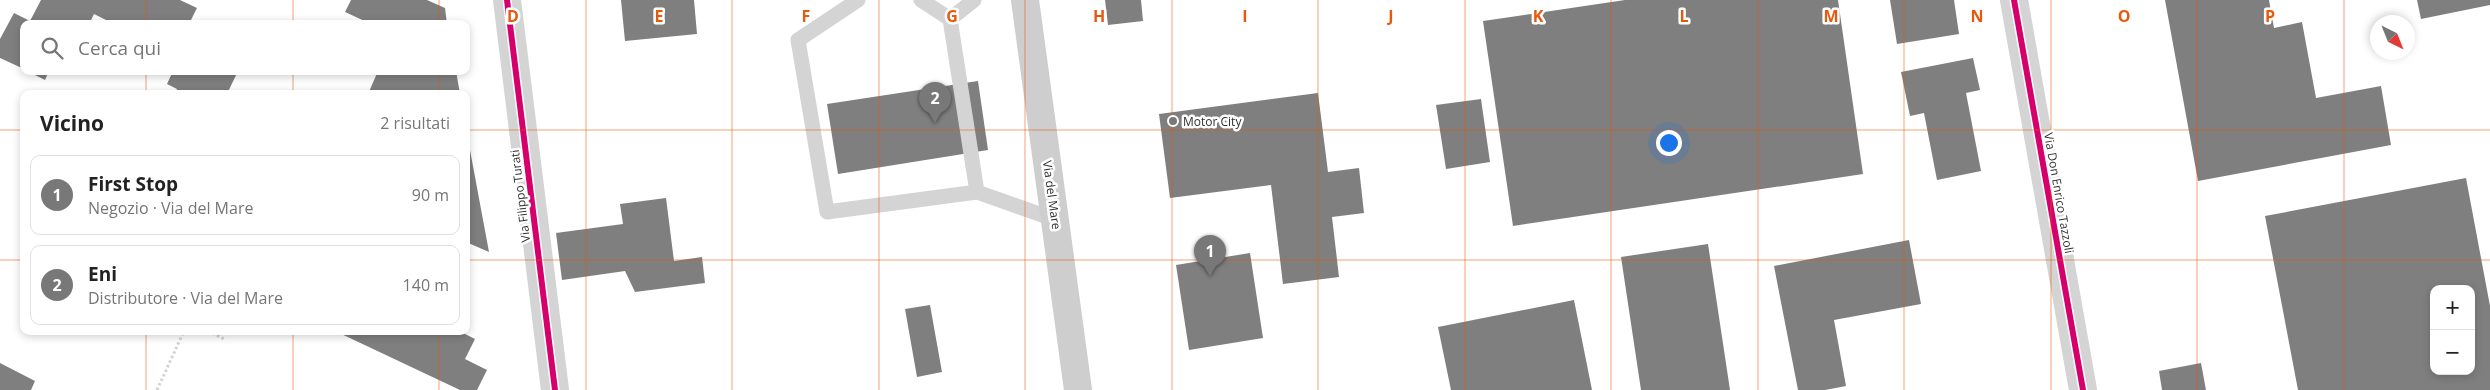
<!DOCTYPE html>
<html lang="it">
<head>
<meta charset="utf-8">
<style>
  body { margin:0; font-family:"Open Sans",sans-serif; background:#f2f2f2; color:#222 }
  .controls { position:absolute; right:15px; bottom:15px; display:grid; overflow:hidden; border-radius:10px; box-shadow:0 2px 8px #0003 }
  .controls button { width:45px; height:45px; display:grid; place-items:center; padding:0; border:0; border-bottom:1px solid #e0e0e0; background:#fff; color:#222; font:25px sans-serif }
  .compass { position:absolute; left:2370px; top:15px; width:45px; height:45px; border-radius:50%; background:#fff; box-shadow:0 2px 8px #0003; rotate:137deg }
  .you { position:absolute; left:1668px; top:142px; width:18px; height:18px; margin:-12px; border:4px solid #fff; border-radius:50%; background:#1a73e8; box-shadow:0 0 0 8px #1a73e833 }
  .badge { display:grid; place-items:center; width:32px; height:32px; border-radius:50%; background:#787878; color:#fff; font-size:16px; font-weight:700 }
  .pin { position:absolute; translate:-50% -41px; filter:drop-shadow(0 1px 2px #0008) }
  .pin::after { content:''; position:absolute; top:26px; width:18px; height:15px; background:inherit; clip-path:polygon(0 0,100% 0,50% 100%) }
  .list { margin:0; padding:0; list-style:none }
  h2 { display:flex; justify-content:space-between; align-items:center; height:65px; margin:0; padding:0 20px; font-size:21px }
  h2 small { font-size:16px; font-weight:400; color:#767676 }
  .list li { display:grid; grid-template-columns:32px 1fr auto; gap:15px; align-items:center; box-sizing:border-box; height:80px; margin:0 10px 10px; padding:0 10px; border:1px solid #e0e0e0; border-radius:10px }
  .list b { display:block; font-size:19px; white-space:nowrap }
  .list p { margin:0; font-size:16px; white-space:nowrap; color:#767676 }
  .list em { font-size:16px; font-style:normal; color:#767676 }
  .icon { flex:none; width:28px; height:28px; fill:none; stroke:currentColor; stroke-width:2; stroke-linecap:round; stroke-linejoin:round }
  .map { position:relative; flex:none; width:2490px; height:390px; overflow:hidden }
  .search { position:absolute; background:#fff; box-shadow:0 2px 8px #0003; left:20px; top:20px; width:450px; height:55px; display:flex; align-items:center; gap:12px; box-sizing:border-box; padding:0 18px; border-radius:10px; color:#767676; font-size:19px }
  .panel { position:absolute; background:#fff; box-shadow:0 2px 8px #0003; left:20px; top:90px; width:450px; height:245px; border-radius:10px }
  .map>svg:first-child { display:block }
  .building { fill:#7f7f7f; fill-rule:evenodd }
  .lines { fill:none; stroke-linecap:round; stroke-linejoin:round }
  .path { stroke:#d4d4d4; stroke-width:3; stroke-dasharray:2.5 2.5; stroke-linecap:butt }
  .service { stroke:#d4d4d4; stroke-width:15 }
  .minor { stroke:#d4d4d4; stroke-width:28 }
  .secondary { stroke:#cecece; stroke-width:28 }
  .cycleway-casing { stroke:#fff; stroke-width:9 }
  .cycleway { stroke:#d6006c; stroke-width:6 }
  .grid { fill:none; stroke:#e8590c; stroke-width:1; stroke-opacity:0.55 }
  .poi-dot { fill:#787878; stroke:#fff; stroke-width:2 }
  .labels { text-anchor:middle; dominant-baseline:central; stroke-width:5; stroke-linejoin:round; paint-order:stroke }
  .poi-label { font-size:12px; fill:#303030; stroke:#fff; text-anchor:start }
  .street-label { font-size:12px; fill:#303030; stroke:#fff }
  .grid-label { font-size:16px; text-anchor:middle; font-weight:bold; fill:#e8590c; stroke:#fff; stroke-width:5; stroke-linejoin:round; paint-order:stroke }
</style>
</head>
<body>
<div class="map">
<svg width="2490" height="390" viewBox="0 0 2490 390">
  <rect width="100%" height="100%" fill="#fff"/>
  <path class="building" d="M41 0H180L197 8 189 24H114L94 14 89 24H24V69L0 58V39L14 13 30 21Z
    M351 0H427L445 8 447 24H371L345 12Z
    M621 0H694L697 34 625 41Z
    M1105 0H1141L1143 21 1108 25Z
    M1625 0H1838L1863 174 1513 226 1483 21Z
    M1890 0H1954L1959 34 1897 44Z
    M2165 0H2269L2274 28 2302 22 2316 98 2381 86 2391 145 2198 181Z
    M2417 0H2490V5L2421 19Z
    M1973 58 1980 90 1966 93 1981 171 1937 180 1924 113 1910 116 1901 72Z
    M27 71H49L45 80Z
    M173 71H238L227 94H175L177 89 167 84Z
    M378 71H456L460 94H368Z
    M978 81 988 150 838 174 827 104Z
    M1318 93 1328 172 1359 168 1364 213 1332 217 1339 277 1283 284 1271 185 1170 198 1159 114Z
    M1481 99 1490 162 1446 169 1436 105Z
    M466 134H467L489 252 466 242Z
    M2466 178 2490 306V390H2298L2265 216ZM2434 289H2471V371H2434Z
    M666 198 674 261 702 257 705 283 635 292 625 271 562 280 556 233 623 224 620 204Z
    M1909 240 1921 304 1834 320 1846 386 1825 390H1798L1774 266Z
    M1708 244 1730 390H1641L1621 257Z
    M1250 253 1263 338 1189 350 1176 265Z
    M1574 300 1592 390H1451L1438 327Z
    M930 305 942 372 917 377 905 309Z
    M335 331H459L475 339 465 359 487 370 477 390H460Z
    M0 363 35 381 31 390H0Z
    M2201 363 2206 390H2162L2159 371Z"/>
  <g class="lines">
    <path class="path" d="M208 331 224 339
      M157 390 184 331"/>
    <path class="service" d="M858 0 798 40 827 212 977 192
      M921 0 950 19
      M974 0 950 19 977 192 1056 220"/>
    <path class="minor" d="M507 0 555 390
      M2014 0 2083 390"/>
    <path class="secondary" d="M1025 0 1078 390"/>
    <defs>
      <path id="cycleway" d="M507 0 555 390
        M2014 0 2083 390"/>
    </defs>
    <use href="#cycleway" class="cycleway-casing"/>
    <use href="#cycleway" class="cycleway"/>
  </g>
  <path class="grid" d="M146 0V24M293 0V24M439 0V24M586 0V390M732 0V390M879 0V390M1025 0V390M1172 0V390M1318 0V390M1465 0V390M1611 0V390M1758 0V390M1904 0V390M2051 0V390M2197 0V390M2344 0V390M146 71V94M293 71V94M439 71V94M0 130H24M466 130H2490M0 260H24M466 260H2490M146 331V390M293 331V390M439 331V390"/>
  <circle class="poi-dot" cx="1173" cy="121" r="5"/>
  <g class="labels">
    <g class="poi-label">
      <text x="1183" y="121">Motor City</text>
    </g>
    <g class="street-label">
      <text transform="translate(2059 193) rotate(80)">Via Don Enrico Tazzoli</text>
      <text transform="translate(1052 195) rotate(82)">Via del Mare</text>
      <text transform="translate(520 196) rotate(-97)">Via Filippo Turati</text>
    </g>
  </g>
  <g class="grid-label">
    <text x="513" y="22">D</text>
    <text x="659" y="22">E</text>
    <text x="806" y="22">F</text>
    <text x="952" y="22">G</text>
    <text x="1099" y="22">H</text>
    <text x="1245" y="22">I</text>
    <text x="1391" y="22">J</text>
    <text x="1538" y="22">K</text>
    <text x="1684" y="22">L</text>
    <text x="1831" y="22">M</text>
    <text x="1977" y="22">N</text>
    <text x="2124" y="22">O</text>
    <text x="2270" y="22">P</text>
  </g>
</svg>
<div class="controls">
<button>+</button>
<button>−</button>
</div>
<svg class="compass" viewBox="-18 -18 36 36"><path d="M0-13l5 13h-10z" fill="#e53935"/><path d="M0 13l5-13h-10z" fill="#767676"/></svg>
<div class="you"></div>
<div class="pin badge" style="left:1210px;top:276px">1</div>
<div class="pin badge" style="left:935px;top:123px">2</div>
<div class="search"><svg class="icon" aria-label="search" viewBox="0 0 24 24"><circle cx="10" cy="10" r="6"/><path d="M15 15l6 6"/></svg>Cerca qui</div>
<section class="panel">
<h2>Vicino<small>2 risultati</small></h2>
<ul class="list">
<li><span class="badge">1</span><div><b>First Stop</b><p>Negozio · Via del Mare</p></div><em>90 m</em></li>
<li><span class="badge">2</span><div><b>Eni</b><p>Distributore · Via del Mare</p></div><em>140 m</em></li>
</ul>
</section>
</div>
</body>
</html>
